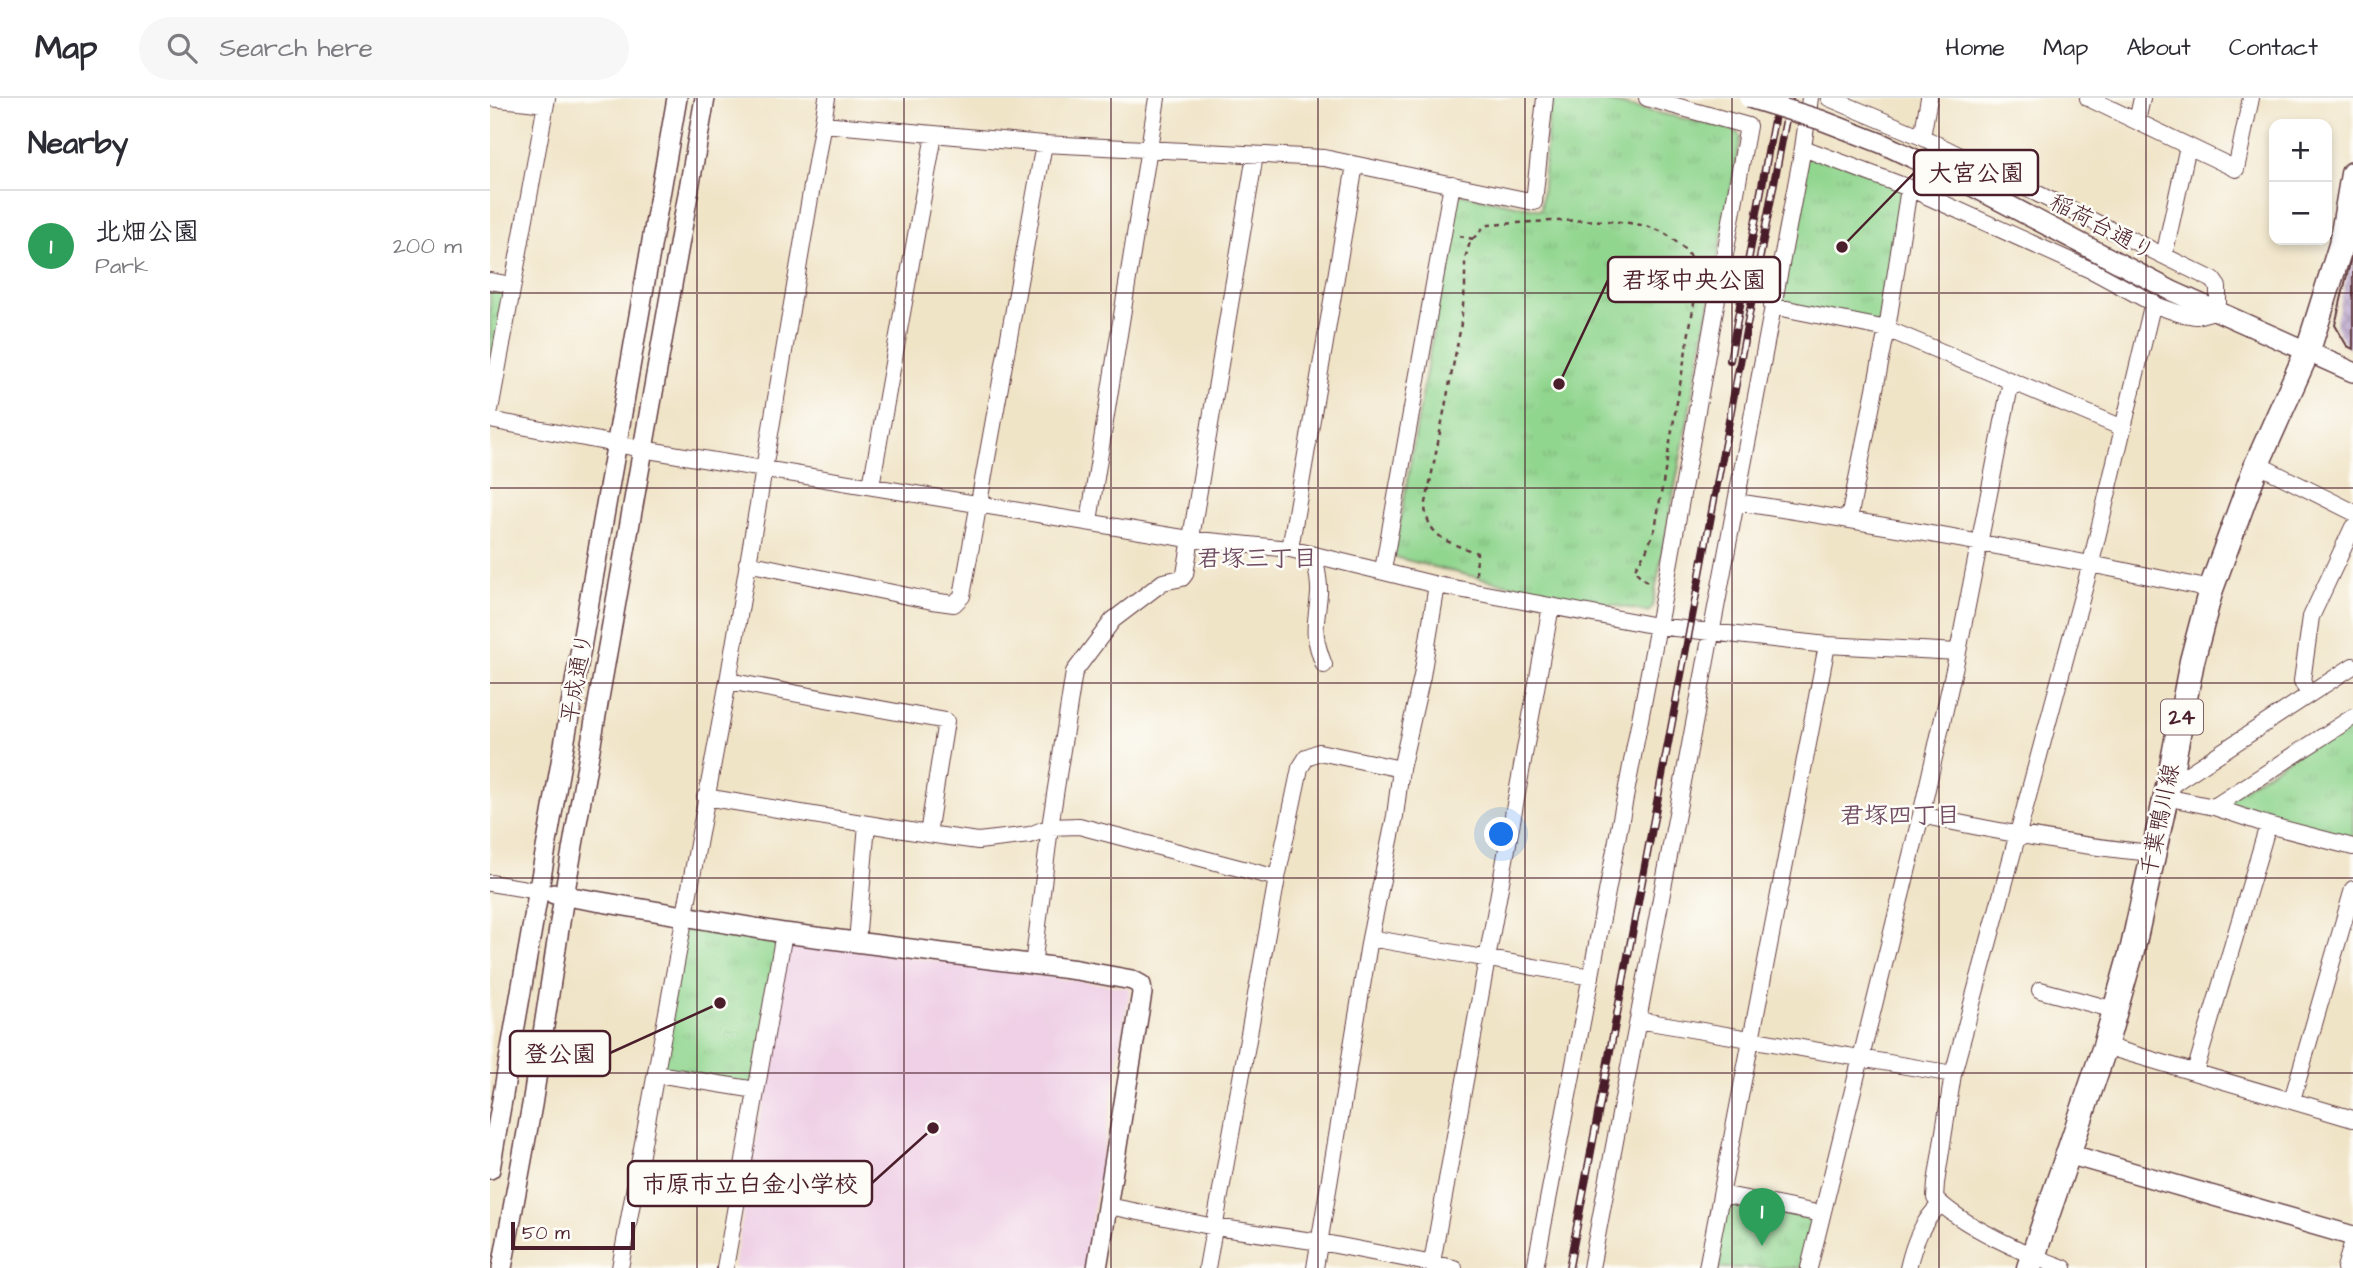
<!DOCTYPE html>
<html lang="en">
<head>
<meta charset="utf-8">
<style>
  body { margin:0; font-family:"Architects Daughter","Klee One",sans-serif; background:#f7f7f7; color:#2b2b33 }
  .controls { position:absolute; right:21px; top:21px; display:grid; overflow:hidden; border-radius:14px; box-shadow:0 4px 10px #0003 }
  .controls button { width:63px; height:63px; display:grid; place-items:center; padding:0; border:0; border-bottom:2px solid #e1e1e2; background:#fff; color:#2b2b33; font:35px sans-serif }
  .scale { position:absolute; left:21px; bottom:18px; width:124px; box-sizing:border-box; padding-left:7px; border:4px solid #4a1f2b; border-top:0; font-size:19px; line-height:24px; white-space:nowrap; color:#4a1f2b; -webkit-text-stroke:5px #fdfcf7; paint-order:stroke }
  .you { position:absolute; left:1012px; top:737px; width:24px; height:24px; margin:-18px; border:5px solid #fff; border-radius:50%; background:#1a73e8; box-shadow:0 0 0 10px #1a73e833 }
  .badge { display:grid; place-items:center; width:46px; height:46px; border-radius:50%; background:#b45309; color:#fff; font-size:23px; font-weight:700 }
  .pin { position:absolute; translate:-50% -58px; filter:drop-shadow(0 2px 4px #0008) }
  .pin::after { content:''; position:absolute; top:37px; width:24px; height:21px; background:inherit; clip-path:polygon(0 0,100% 0,50% 100%) }
  .list { margin:0; padding:0; list-style:none }
  h2 { display:flex; justify-content:space-between; align-items:center; height:91px; margin:0; padding:0 28px; font-size:30px }
  h2 small { font-size:23px; font-weight:400; color:#7c7c81 }
  .list li { display:grid; grid-template-columns:46px 1fr auto; gap:21px; align-items:center; box-sizing:border-box; height:112px; padding:0 28px; border-top:2px solid #e1e1e2 }
  .list b { display:block; font-size:26px; white-space:nowrap }
  .list p { margin:0; font-size:23px; white-space:nowrap; color:#7c7c81 }
  .list em { font-size:23px; font-style:normal; color:#7c7c81 }
  .icon { flex:none; width:38px; height:38px; fill:none; stroke:currentColor; stroke-width:2; stroke-linecap:round; stroke-linejoin:round }
  .map { position:relative; flex:none; width:1863px; height:1170px; overflow:hidden }
  header { display:flex; align-items:center; gap:42px; box-sizing:border-box; height:98px; padding:0 35px; background:#fff; border-bottom:2px solid #e1e1e2 }
  header strong { font-size:33px }
  nav { display:flex; gap:38px; margin-inline-start:auto; font-size:24px }
  .search { width:490px; height:63px; background:#f7f7f7; display:flex; align-items:center; gap:18px; box-sizing:border-box; padding:0 24px; border-radius:38px; color:#7c7c81; font-size:26px }
  main { display:flex }
  aside { flex:1; background:#fff }
  .map>svg:first-child { display:block }
  .built { fill:#efd0e6 }
  .grass { fill:url(#grass-tufts); stroke:#6e7a5d; stroke-width:2 }
  .building { fill:url(#building-cross-hatch) }
  .lines { fill:none; stroke-linecap:round; stroke-linejoin:round }
  .minor-casing { stroke:#633d42; stroke-width:18 }
  .tertiary-casing { stroke:#633d42; stroke-width:22 }
  .primary-casing { stroke:#633d42; stroke-width:27 }
  .path { stroke:#633d42; stroke-width:2.5; stroke-dasharray:5 5; stroke-linecap:butt }
  .minor { stroke:#fff; stroke-width:16 }
  .tertiary { stroke:#fff; stroke-width:19 }
  .primary { stroke:#fff; stroke-width:24 }
  .rail-casing { stroke:#4a1f2b; stroke-width:8 }
  .rail { stroke:#fdfcf7; stroke-width:5; stroke-dasharray:16; stroke-linecap:butt }
  .tertiary-bridge-casing { stroke:#633d42; stroke-width:22; stroke-linecap:butt }
  .tertiary-bridge { stroke:#fff; stroke-width:19 }
  .grid { fill:none; stroke:#4a1f2b; stroke-width:2; stroke-opacity:0.55 }
  .labels { text-anchor:middle; dominant-baseline:central; stroke-width:5; stroke-linejoin:round; paint-order:stroke }
  .shield { fill:#fdfcf7; stroke:#806168; stroke-width:2 }
  .shield-label { font-size:21px; font-weight:bold; fill:#4a1f2b }
  .street-label { font-size:23px; fill:#4a1f2b; stroke:#fdfcf7 }
  .neighbourhood-label { font-size:24px; font-weight:bold; fill:#704d63; stroke:#fdfcf7 }
  .leader { fill:none; stroke:#4a1f2b; stroke-width:2.5 }
  .callout-dot { fill:#4a1f2b; stroke:#fdfcf7; stroke-width:2.5 }
  .callout { fill:#fdfcf7; stroke:#4a1f2b; stroke-width:2.5 }
  .callout-label { font-size:24px; text-anchor:middle; font-weight:bold; fill:#4a1f2b }
</style>
</head>
<body>
<header>
<strong>Map</strong>
<div class="search"><svg class="icon" aria-label="search" viewBox="0 0 24 24"><circle cx="10" cy="10" r="6"/><path d="M15 15l6 6"/></svg>Search here</div>
<nav><a>Home</a><a>Map</a><a>About</a><a>Contact</a></nav>
</header>
<main>
<aside>
<h2>Nearby<small></small></h2>
<ul class="list">
<li><span class="badge" style="background:#2e9e5b">1</span><div><b>北畑公園</b><p>Park</p></div><em>200 m</em></li>
</ul>
</aside>
<div class="map">
<svg width="1863" height="1170" viewBox="0 0 1863 1170">
  <defs>
    <pattern id="grass-tufts" width="24" height="20" patternUnits="userSpaceOnUse" patternTransform="scale(1.75)"><rect width="24" height="20" fill="#91d68f"/><path d="M3 7l-1-3M5 7V3M7 7l1-3M15 17l-1-3M17 17v-4M19 17l1-3" fill="none" stroke="#7fb77c"/></pattern>
    <pattern id="building-cross-hatch" width="8" height="8" patternUnits="userSpaceOnUse" patternTransform="scale(1.75)"><rect width="8" height="8" fill="#b8a2cb"/><path d="M0 0l8 8M0 8l8-8" fill="none" stroke="#9883a5"/></pattern>
  </defs>
  <rect width="100%" height="100%" fill="#fdfcf7"/>
  <filter id="ink" filterUnits="userSpaceOnUse"><feTurbulence type="fractalNoise" baseFrequency=".0143" numOctaves="2"/><feDisplacementMap in="SourceGraphic" scale="14" xChannelSelector="R" yChannelSelector="G"/><feConvolveMatrix kernelMatrix="1 2 1 2 8 2 1 2 1" color-interpolation-filters="sRGB"/></filter>
  <filter id="wash" filterUnits="userSpaceOnUse"><feTurbulence type="fractalNoise" baseFrequency=".00686" numOctaves="4" result="noise"/><feDisplacementMap in="SourceGraphic" scale="28" xChannelSelector="R" yChannelSelector="G"/><feGaussianBlur stdDeviation="1.57" result="paint"/><feColorMatrix in="noise" values="0 0 0 0 0 0 0 0 0 0 0 0 0 0 0 0 0 1.4 0 .05"/><feComposite in="paint" operator="in"/></filter>
  <g filter="url(#wash)">
    <rect width="100%" height="100%" fill="#f0e4c7"/>
    <path class="built" d="M300 842 640 890 594 1170H244Z"/>
    <path class="grass" d="M1060 0H1101L1245 32 1251 39 1162 510 1158 514 997 482 904 459 966 101 972 96 1051 112Z
      M1313 50 1419 90 1397 231 1282 208Z
      M0 183 22 187 0 312Z
      M1863 619V748L1724 709Z
      M194 817 294 835 266 992 167 976Z
      M1241 1105 1318 1120 1322 1126 1311 1170H1224L1235 1110Z"/>
    <g id="blocks">
      <path class="building" d="M1862 156H1863V251L1857 248 1845 227Z"/>
    </g>
  </g>
  <g filter="url(#ink)">
    <use href="#blocks" fill-opacity="0" stroke="#633d42" stroke-width="2"/>
    <g class="lines">
      <defs>
        <path id="minor" d="M0 0 56 6
          M1598 0 1746 71 1761 0
          M1647 23 1652 0
          M333 26 554 46 834 60 1044 104 1055 0
          M1432 39 1439 0
          M1313 50 1419 90 1605 174 1668 208 1688 215 1706 218 1728 212V189L1723 182 1432 39 1339 0
          M1674 158 1698 48
          M0 183 22 187
          M1282 208 1397 231 1633 330
          M0 312 57 0
          M0 322 152 351 699 441 800 451 947 487 1167 528 1337 547 1468 554
          M1767 366 1863 414
          M381 388 444 37
          M1246 404C1405 428 1563 457 1721 491
          M1359 421 1397 231 1419 90
          M599 423 667 0
          M800 451 865 67
          M824 457C826 469 830 483 829 496 826 528 821 534 834 567
          M257 465 442 503 464 506 472 498 554 46
          M893 472 962 86
          M238 583 456 623 438 736 488 743 540 737 560 729 589 728 787 780
          M1819 597 1812 583 1821 519 1863 429
          M1678 689 1863 568
          M215 699 438 736
          M1675 699 1724 709 1778 727 1863 749
          M1724 709 1863 619
          M1431 717C1508 734 1584 748 1663 755
          M0 785 49 793
          M880 840 1101 879
          M367 844 377 726
          M543 868 560 729 584 574 623 522 673 484 692 480 695 476 765 57
          M1550 892 1625 912
          M1148 922 1463 976
          M1615 948 1863 1021
          M1705 974 1778 727
          M167 976 266 992
          M1802 1002 1863 791
          M1231 1096 1332 1116
          M618 1108 725 1129 830 1144 964 1170
          M130 1170 238 583 337 0
          M235 1170 294 835
          M717 1170 787 780 810 670 817 659 829 654 911 671
          M825 1170 880 840 905 718 911 671 932 578 947 487
          M941 1170 1061 508
          M1045 1170 1175 491 1258 28 1157 0
          M1101 1170 1313 50 1320 0
          M1217 1170 1337 547
          M1319 1170 1431 717 1468 554 1521 283
          M1418 1170C1424 1145 1432 1123 1451 1106
          M1574 1170C1537 1157 1471 1127 1445 1100L1446 1085 1463 976 1601 465 1663 204
          M1855 1170 1863 1143"/>
        <path id="tertiary" d="M1480 87 1682 193 1863 274
          M64 796 294 835 587 872 642 882 651 887 652 895 607 1170
          M1578 1056 1863 1138
          M0 1071 187 0
          M12 1170 42 1007 74 798 215 0"/>
        <path id="primary" d="M1539 1170 1615 948 1643 849 1678 689 1702 563 1721 491 1767 366 1818 252 1851 147 1863 76"/>
      </defs>
      <use href="#minor" class="minor-casing"/>
      <use href="#tertiary" class="tertiary-casing"/>
      <use href="#primary" class="primary-casing"/>
      <path class="path" d="M969 138 983 141
        M986 477 987 455C961 445 939 441 935 410L970 233 975 190V161L980 144 993 130 999 127C1040 124 1135 116 1170 133 1182 139 1196 151 1202 162 1207 171 1205 184 1206 194L1165 431 1156 453 1144 472 1159 486"/>
      <use href="#minor" class="minor"/>
      <use href="#tertiary" class="tertiary"/>
      <use href="#primary" class="primary"/>
      <defs>
        <path id="rail" d="M1240 262 1288 0
          M1079 1170 1300 0"/>
      </defs>
      <use href="#rail" class="rail-casing"/>
      <use href="#rail" class="rail"/>
      <defs>
        <path id="tertiary-bridge" d="M1259 0 1331 22 1393 46 1480 87"/>
      </defs>
      <use href="#tertiary-bridge" class="tertiary-bridge-casing"/>
      <use href="#tertiary-bridge" class="tertiary-bridge"/>
    </g>
  </g>
  <path class="grid" d="M207 0V1170M414 0V1170M621 0V1170M828 0V1170M1035 0V1170M1242 0V1170M1449 0V1170M1656 0V1170M0 195H1863M0 390H1863M0 585H1863M0 780H1863M0 975H1863"/>
  <g class="labels">
    <rect class="shield" x="1671" y="601.5" width="42" height="35" rx="5"/>
    <g class="shield-label">
      <text x="1692" y="619">24</text>
    </g>
    <g class="street-label">
      <text transform="translate(1612 129) rotate(28)">稲荷台通り</text>
      <text transform="translate(87 580) rotate(-80)">平成通り</text>
      <text transform="translate(1670 722) rotate(-78)">千葉鴨川線</text>
    </g>
    <g class="neighbourhood-label">
      <text x="767" y="461">君塚三丁目</text>
      <text x="1410" y="718">君塚四丁目</text>
    </g>
  </g>
  <path class="leader" d="M1352 149L1424 75M1069 286L1118 182M230 905L120 955M443 1030L382 1085"/>
  <g class="callout-dot">
    <circle cx="1352" cy="149" r="7"/>
    <circle cx="1069" cy="286" r="7"/>
    <circle cx="230" cy="905" r="7"/>
    <circle cx="443" cy="1030" r="7"/>
  </g>
  <g class="callout">
    <rect x="1424" y="52" width="124" height="45" rx="7"/>
    <rect x="1118" y="159" width="172" height="45" rx="7"/>
    <rect x="20" y="933" width="100" height="45" rx="7"/>
    <rect x="138" y="1063" width="244" height="45" rx="7"/>
  </g>
  <g class="callout-label">
    <text x="1486" y="83">大宮公園</text>
    <text x="1204" y="190">君塚中央公園</text>
    <text x="70" y="964">登公園</text>
    <text x="260" y="1094">市原市立白金小学校</text>
  </g>
</svg>
<div class="controls">
<button>+</button>
<button>−</button>
</div>
<div class="scale">50 m</div>
<div class="you"></div>
<div class="pin badge" style="left:1272px;top:1148px;background:#2e9e5b">1</div>
</div>
</main>
</body>
</html>
